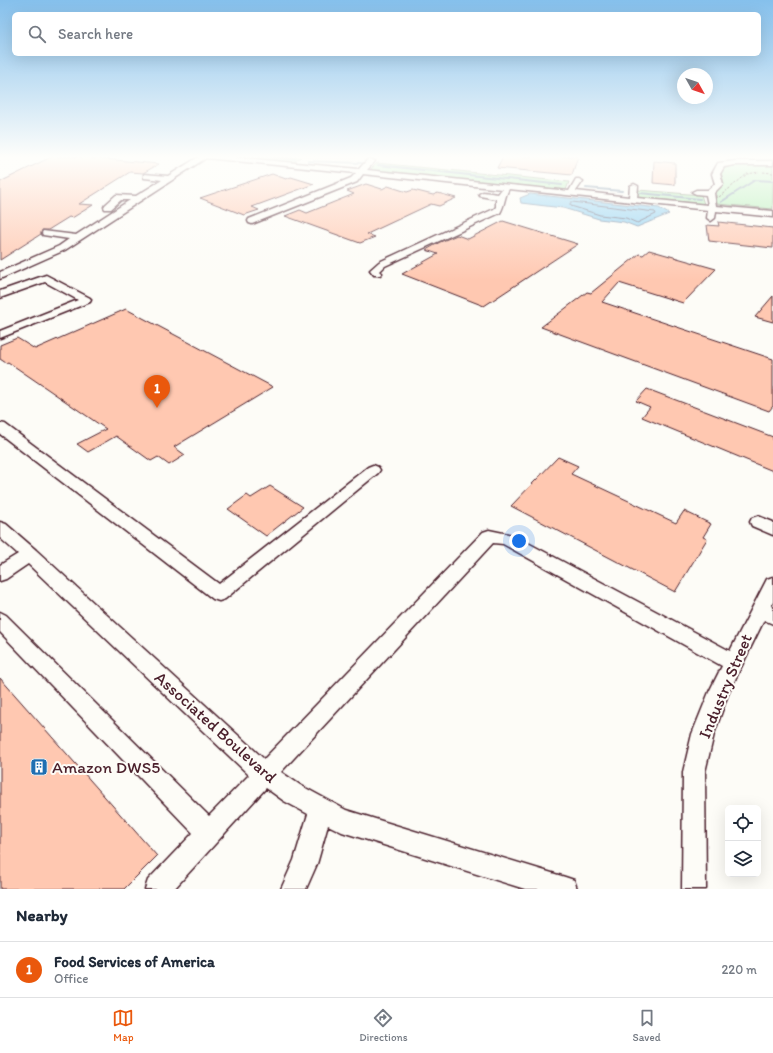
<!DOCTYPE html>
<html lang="en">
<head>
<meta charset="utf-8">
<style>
  body { margin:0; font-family:Itim,sans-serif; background:#f2f2f3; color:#1f2937 }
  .controls { position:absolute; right:12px; bottom:12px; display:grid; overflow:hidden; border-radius:6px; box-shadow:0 4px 16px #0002 }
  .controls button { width:36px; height:36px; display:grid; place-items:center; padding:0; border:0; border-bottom:1px solid #e0e1e3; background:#fff; color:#1f2937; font:20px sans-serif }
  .compass { position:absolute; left:677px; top:68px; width:36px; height:36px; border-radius:50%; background:#fff; box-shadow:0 4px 16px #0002; rotate:130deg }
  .you { position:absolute; left:519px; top:541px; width:14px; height:14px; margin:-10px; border:3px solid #fff; border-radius:50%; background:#1a73e8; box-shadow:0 0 0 6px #1a73e833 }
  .badge { display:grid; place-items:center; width:26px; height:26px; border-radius:50%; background:#ea580c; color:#fff; font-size:13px; font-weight:700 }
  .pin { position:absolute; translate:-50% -33px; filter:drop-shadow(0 1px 2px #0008) }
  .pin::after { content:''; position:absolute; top:21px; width:14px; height:12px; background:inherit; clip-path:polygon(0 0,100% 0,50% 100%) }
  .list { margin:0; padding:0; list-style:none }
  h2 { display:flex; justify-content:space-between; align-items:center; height:52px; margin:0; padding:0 16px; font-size:17px }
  h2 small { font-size:13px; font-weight:400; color:#747a83 }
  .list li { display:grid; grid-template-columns:26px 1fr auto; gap:12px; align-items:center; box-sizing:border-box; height:56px; padding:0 16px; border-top:1px solid #e0e1e3 }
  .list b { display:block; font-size:15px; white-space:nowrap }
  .list p { margin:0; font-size:13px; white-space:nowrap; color:#747a83 }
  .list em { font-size:13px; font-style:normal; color:#747a83 }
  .icon { flex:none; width:22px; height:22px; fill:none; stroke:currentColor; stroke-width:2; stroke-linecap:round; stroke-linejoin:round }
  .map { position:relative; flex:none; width:773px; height:889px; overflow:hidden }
  .search { position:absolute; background:#fff; box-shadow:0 4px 16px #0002; left:12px; right:12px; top:12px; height:44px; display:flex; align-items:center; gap:10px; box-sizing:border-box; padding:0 14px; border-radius:6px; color:#747a83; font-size:15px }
  .sheet { height:108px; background:#fff }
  nav { display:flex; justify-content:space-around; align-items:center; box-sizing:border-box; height:56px; border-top:1px solid #e0e1e3; background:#fff; font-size:11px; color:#747a83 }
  nav a { display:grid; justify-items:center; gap:2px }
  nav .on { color:#ea580c }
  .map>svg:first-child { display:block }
  .built { fill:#feece2 }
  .green { fill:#b1eeb4; stroke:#7e8670 }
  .water { fill:#91d1f2; stroke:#758aa2 }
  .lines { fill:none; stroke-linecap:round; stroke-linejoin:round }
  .shore { stroke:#66667b; stroke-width:1 }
  .stream { stroke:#758aa2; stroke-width:2 }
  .building { fill:#ffc8b1; stroke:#4a1f2b }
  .minor-casing { stroke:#4a1f2b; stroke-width:3 }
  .path { stroke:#4a1f2b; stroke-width:1; stroke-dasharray:2.5 1.5; stroke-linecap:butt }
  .minor { fill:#fdfcf7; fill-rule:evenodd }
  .labels { text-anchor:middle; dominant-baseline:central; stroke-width:4; stroke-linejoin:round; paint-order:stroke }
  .near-street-label { font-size:17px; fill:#4a1f2b; stroke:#fdfcf7 }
  .near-poi-label { font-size:17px; fill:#4a1f2b; stroke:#fdfcf7; text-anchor:start }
</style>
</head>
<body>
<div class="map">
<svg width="773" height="889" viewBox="0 0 773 889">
  <rect width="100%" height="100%" fill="#fdfcf7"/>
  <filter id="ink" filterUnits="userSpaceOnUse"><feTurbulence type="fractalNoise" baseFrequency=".025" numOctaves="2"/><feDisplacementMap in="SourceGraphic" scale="8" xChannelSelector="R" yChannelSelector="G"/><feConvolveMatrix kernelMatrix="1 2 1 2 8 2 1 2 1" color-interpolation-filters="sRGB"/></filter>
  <g filter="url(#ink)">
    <path class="built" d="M289 156H359L352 162Z"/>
    <path class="green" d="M231 156 301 157 294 162Z
      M377 163 569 182 566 190 370 170Z
      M773 164V209L717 204 716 192 724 183 721 172C728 161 760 165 773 164Z
      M638 190 701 195 704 204 636 197Z"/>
    <path class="water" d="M530 194 659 208 669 214 637 227 624 222 599 219 563 208 521 203 520 198Z"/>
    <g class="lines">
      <path class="shore" d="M572 202 655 212 656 214 637 223 626 218 600 215 571 206 570 204Z"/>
      <path class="stream" d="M258 156 295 159
        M308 161 362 163
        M378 165 562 185
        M586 188 622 191
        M640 193 700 199
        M721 202 755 180 773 181"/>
    </g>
    <path class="building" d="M53 156H72L159 164 143 173 130 172 79 204 93 205 72 218 69 217 48 230H42L41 234 0 260V182Z
      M503 156H578L572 175 497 168Z
      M654 161 675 163V185L653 183Z
      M272 174 286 179 291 177 314 184 252 207 259 210 244 215 200 198Z
      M366 184 382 189 388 186 407 192 413 190 433 195 438 193 456 198 439 206 431 204 367 234 375 237 360 243 285 216 300 210 307 213 354 194 347 191Z
      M503 221 578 244 484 306 402 274 438 254 426 250 440 242 457 235 468 239Z
      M718 222 773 228V248L709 241 707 225 719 226Z
      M649 250 716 269 683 303 619 283 602 302 773 359V406L769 411 541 327 587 292 591 293 639 254 643 255Z
      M773 296V322L755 317Z
      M126 309 273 387 174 447 185 455 169 465 158 457 151 461 116 436 88 452 77 444 106 429 8 362 6 363 0 359V345L17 338 35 349Z
      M647 389 773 437V471L642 417 650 407 636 401Z
      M558 457 578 466 571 474 676 523 684 511 711 524 703 537 707 539 675 592 511 506Z
      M270 486 303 507 266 536 228 509 247 495 251 498Z
      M0 678 157 856 124 889H0Z"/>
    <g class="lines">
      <defs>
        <path id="minor" d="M200 156H223L359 169 368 159H371L375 161 367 170 569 191 576 179H579L583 181 576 191 629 197 630 186 634 184 638 186 637 198 708 205 706 195 696 194 692 192 696 190H708L715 184 712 174 718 163 735 161H773V165H735L724 167 720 174 723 184 714 193 716 206 773 211V217L716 211 715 218 711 221 707 218 708 210 509 189C504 197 505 205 500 213L385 266 380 271 382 273 380 275H374L370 270 379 262 494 209 496 207V199L480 196 479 194 483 192 498 194 502 189 363 174 357 182 252 224 249 223 248 221 249 219 351 178 356 173 206 158 65 250 0 279V272L59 246 69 239 43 235 42 233 43 231 76 235 130 200H121L111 209H105L104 207 105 205 116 195 136 196 162 180 144 178V174L168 176Z
          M46 275 90 298 91 300 90 302 0 338V331L78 300 45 282 0 298V291Z
          M0 423 5 424 219 584 368 467 373 465 378 467 380 470 378 473 225 599 219 601 213 599 0 434Z
          M758 516 773 522V535L752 526 750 522 752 518Z
          M0 522 6 524 36 550 264 759 483 532 489 530 513 535 730 651 767 579 773 577V602L771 606 773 607V624L764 620 728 694 714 734 705 772 706 889H682L683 772 692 734 709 692 722 666 503 544 493 543 281 772 300 785 346 810 565 877 574 880 577 889H525L342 832 328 825 317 864 306 889H281L294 860 308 814 284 801 266 788 174 889H145L148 880 193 833 0 632V612L6 615 209 816 249 775 28 564 6 579 0 581V565L18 554 0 538Z"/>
      </defs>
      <use href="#minor" class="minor-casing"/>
      <path class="path" d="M763 172 773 173
        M719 197 747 174 759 172"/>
      <use href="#minor" class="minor"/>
    </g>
  </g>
  <linearGradient id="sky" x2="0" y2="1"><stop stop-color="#85c0ec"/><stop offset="0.56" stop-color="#fefefb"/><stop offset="1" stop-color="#fefefb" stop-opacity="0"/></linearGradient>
  <rect width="773" height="280" fill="url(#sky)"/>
  <defs>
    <symbol id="building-square" viewBox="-11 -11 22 22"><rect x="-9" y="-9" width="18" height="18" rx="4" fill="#1f6fb2" stroke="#fdfcf7"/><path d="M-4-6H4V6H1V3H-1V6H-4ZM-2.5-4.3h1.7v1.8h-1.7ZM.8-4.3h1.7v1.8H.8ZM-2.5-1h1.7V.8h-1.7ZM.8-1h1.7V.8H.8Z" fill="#fff"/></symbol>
  </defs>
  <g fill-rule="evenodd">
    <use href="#building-square" x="29" y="757" width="20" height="20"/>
  </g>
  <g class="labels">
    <g class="near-street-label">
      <text transform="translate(725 686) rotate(-67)">Industry Street</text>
      <text transform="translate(216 727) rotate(42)">Associated Boulevard</text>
    </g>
    <g class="near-poi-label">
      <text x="52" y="767">Amazon DWS5</text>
    </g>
  </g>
</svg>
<div class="controls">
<button><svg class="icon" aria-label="locate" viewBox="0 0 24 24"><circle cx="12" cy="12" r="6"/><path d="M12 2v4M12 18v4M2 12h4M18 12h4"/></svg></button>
<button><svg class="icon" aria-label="layers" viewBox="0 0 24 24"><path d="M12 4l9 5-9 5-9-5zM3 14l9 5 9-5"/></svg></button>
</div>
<svg class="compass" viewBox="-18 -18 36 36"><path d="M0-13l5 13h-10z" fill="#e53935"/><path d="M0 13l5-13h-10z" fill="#747a83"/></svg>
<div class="you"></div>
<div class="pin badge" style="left:157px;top:408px">1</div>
<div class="search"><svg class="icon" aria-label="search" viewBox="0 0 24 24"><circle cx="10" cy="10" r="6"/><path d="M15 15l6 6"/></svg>Search here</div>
</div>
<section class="sheet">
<h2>Nearby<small></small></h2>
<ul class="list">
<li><span class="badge">1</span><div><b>Food Services of America</b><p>Office</p></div><em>220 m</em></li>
</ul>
</section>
<nav>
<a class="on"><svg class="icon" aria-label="map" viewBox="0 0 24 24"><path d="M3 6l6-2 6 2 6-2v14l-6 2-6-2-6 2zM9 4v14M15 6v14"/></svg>Map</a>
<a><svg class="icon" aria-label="directions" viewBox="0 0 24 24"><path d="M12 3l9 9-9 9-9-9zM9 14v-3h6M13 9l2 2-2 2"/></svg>Directions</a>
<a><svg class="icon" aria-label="saved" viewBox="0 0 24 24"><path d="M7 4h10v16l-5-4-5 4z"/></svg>Saved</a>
</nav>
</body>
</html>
